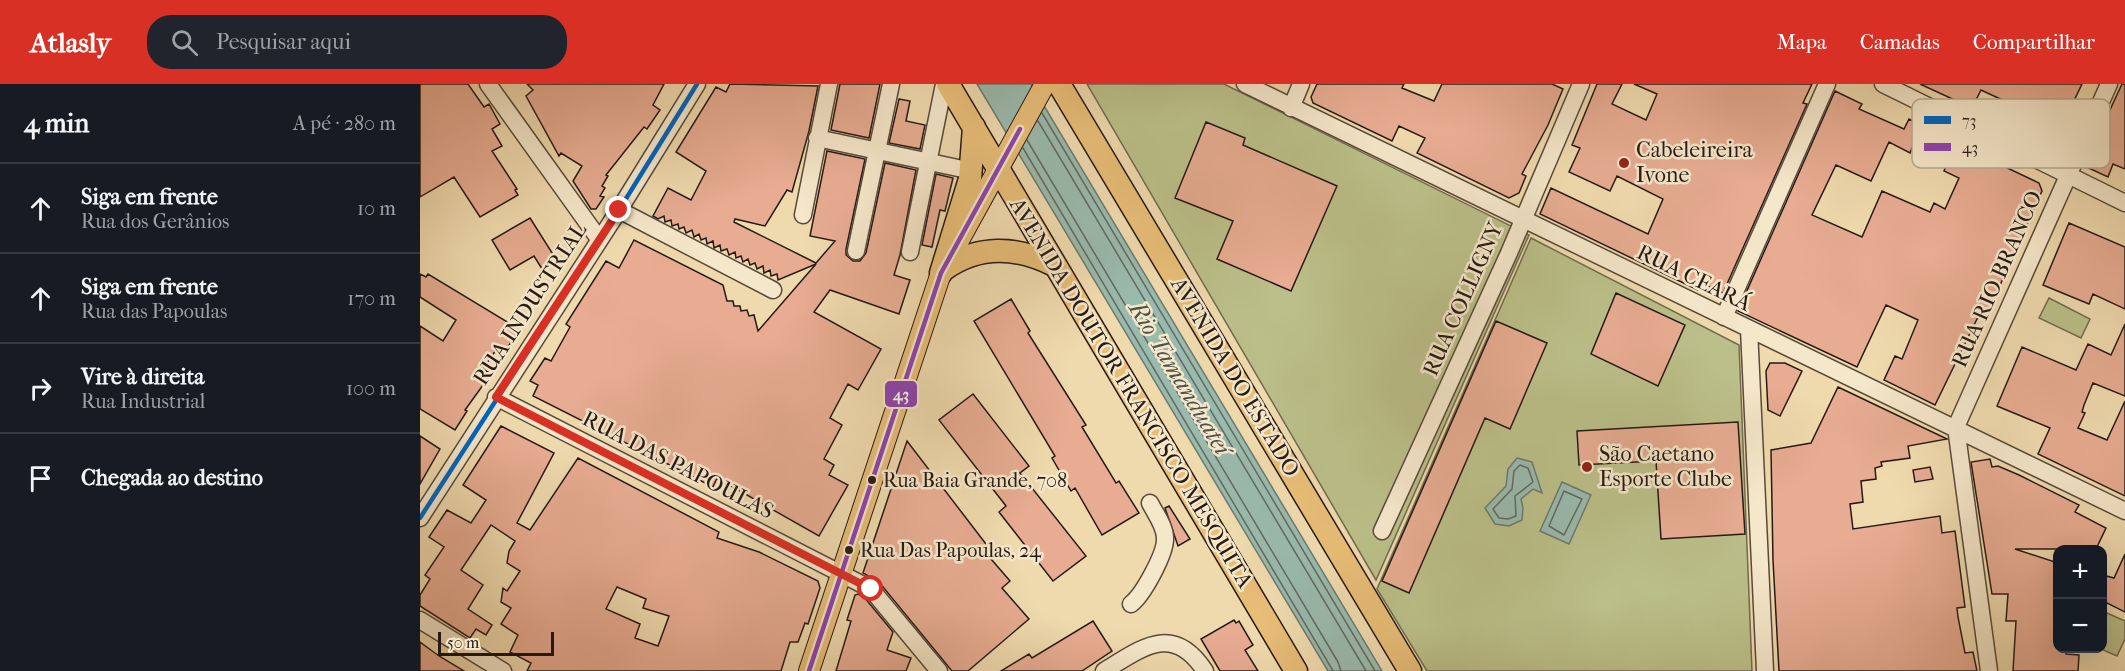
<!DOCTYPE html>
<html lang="pt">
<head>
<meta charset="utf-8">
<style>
  body { margin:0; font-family:"IM FELL French Canon",serif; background:#20242c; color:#f1f3f6 }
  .controls { position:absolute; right:18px; bottom:18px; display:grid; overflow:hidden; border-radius:12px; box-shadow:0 6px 24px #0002 }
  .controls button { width:54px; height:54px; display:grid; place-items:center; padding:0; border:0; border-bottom:2px solid #363941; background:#171b24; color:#f1f3f6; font:30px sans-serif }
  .scale { position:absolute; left:18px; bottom:15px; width:116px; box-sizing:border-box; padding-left:6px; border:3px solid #261a15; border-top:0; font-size:16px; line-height:21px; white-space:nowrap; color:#261a15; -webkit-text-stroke:4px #f5e7ca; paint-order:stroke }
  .stop { position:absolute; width:18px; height:18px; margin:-14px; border:4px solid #d93025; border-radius:50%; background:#fff }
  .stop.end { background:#d93025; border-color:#fff; box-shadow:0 2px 6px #0008 }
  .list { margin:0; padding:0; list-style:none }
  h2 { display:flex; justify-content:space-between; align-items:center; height:78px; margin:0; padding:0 24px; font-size:26px }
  h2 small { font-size:20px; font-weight:400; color:#9ea1a6 }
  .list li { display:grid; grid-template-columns:39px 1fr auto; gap:18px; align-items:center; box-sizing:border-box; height:90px; padding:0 24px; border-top:2px solid #363941 }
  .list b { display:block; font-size:22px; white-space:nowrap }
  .list p { margin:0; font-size:20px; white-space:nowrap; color:#9ea1a6 }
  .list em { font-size:20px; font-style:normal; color:#9ea1a6 }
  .icon { flex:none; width:33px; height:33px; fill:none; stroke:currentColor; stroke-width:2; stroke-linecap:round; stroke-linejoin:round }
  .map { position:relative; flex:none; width:1705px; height:587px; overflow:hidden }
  header { display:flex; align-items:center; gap:36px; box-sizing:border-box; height:84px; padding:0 30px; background:#d93025; color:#fff }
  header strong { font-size:28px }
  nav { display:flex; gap:33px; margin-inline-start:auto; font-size:21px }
  .search { width:420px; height:54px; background:#20242c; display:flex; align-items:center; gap:15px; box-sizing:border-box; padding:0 21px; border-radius:24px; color:#9ea1a6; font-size:22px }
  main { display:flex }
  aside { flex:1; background:#171b24 }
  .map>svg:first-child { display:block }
  .green { fill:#bbbf89; stroke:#706c4f; stroke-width:1.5 }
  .water { fill:#9abaad; stroke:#6c7a70; stroke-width:1.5 }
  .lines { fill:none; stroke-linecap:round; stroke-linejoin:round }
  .shore { stroke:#606a61; stroke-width:1.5 }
  .building { fill:#e7ac92; stroke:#261a15; stroke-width:1.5; fill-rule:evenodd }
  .minor-casing { stroke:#584a3b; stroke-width:19 }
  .major-casing { stroke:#261a15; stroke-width:22 }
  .highway-casing { stroke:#261a15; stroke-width:25 }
  .minor { stroke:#f5e7ca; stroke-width:16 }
  .major { stroke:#e8bd77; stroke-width:20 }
  .highway { stroke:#e8bd77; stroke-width:22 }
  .bus-1-casing { stroke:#f5e7ca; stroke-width:9 }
  .bus-2-casing { stroke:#f5e7ca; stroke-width:9 }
  .bus-1 { stroke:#0065bd; stroke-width:4.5 }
  .bus-2 { stroke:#8e44ad; stroke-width:4.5 }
  .route { stroke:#d93025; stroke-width:8 }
  .poi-dot { fill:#8f2418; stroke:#f5e7ca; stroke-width:2 }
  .bus-dot { fill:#261a15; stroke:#f5e7ca; stroke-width:2 }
  .labels { text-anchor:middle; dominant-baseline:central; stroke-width:5; stroke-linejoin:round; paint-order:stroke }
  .bus-label { font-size:20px; fill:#261a15; stroke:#f5e7ca; text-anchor:start }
  .poi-label { font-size:22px; fill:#261a15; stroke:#f5e7ca; text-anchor:start }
  .street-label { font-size:22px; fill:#261a15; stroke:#f5e7ca }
  .water-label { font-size:24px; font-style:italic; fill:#4f524a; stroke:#f5e7ca }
  .key { fill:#f5e7ca; stroke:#b7aa94; stroke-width:1.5 }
  .key-label { font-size:16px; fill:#261a15 }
  .line-badge { stroke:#f5e7ca; stroke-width:2 }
  .badge-label { font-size:16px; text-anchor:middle; font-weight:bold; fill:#fff }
</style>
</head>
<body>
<header>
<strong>Atlasly</strong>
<div class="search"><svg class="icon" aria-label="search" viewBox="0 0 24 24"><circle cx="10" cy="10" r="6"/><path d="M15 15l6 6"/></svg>Pesquisar aqui</div>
<nav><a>Mapa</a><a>Camadas</a><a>Compartilhar</a></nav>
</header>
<main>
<aside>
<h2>4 min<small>A pé · 280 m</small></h2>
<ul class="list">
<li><svg class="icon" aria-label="ahead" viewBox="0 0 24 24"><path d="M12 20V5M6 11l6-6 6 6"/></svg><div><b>Siga em frente</b><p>Rua dos Gerânios</p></div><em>10 m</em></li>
<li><svg class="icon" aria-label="ahead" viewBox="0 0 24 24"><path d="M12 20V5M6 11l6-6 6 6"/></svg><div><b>Siga em frente</b><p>Rua das Papoulas</p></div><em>170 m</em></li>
<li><svg class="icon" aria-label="right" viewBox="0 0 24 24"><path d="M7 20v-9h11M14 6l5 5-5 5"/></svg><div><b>Vire à direita</b><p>Rua Industrial</p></div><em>100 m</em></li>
<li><svg class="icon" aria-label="arrive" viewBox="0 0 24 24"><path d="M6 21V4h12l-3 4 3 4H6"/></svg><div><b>Chegada ao destino</b></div></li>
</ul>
</aside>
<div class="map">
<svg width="1705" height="587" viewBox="0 0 1705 587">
  <rect width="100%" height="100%" fill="#efdaae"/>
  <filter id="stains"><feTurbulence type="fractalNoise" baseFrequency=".00333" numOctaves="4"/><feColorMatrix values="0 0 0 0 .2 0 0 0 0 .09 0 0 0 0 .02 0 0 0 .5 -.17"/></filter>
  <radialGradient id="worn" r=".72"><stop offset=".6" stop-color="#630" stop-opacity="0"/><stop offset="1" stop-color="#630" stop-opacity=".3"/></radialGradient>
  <path class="green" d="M667 0H804L1109 151 956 496Z
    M1111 154 1319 261 1332 587H1007L957 505Z
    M1629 214 1670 235 1661 254 1619 234Z
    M1687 529 1705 537V555L1697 572 1681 565 1683 538Z"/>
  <path class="water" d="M557 0H611L962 587H908Z
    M1097 374 1112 378 1122 409 1113 405 1101 415 1103 424 1102 436 1089 442 1075 440 1065 424 1086 402 1088 385Z
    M1142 398 1171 411 1149 460 1120 447Z"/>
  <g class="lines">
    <path class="shore" d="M622 29 955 587
      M618 37 946 587
      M607 56 918 578 921 587
      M603 64 913 587
      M1100 381 1108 384 1113 398 1095 412 1096 432 1088 435 1079 434 1073 425 1092 405 1094 387Z
      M1144 407 1162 415 1144 451 1129 442Z"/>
  </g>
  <path class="building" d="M0 0H48L64 23 69 20 80 40 72 45 82 62 72 67 97 105 95 106 98 111 60 133 34 93 0 113Z
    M107 0H244L233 21 240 26 227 45 224 43 186 91 188 92 182 102 185 104 180 112 184 113 176 125H171L153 97 162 82 141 69 139 72 106 12 113 6Z
    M310 0 398 2 389 47 372 108 367 106 345 142 315 135 314 138 396 179 415 157 390 152 407 67 445 75 426 165V171L433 177H440L446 169 465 79 496 86 480 171 474 191 490 196 479 230 410 206 394 228 461 265 438 306 428 300 410 334 422 341 404 375 414 381 409 391 428 401 399 452 297 394 293 403 113 312 118 301 110 297 125 274 131 277 150 243 146 240 186 177 199 184 214 156 303 201 307 217H313L314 222H320L321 227 327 226 329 232 334 231 338 247 396 180 358 196 357 190 351 192 350 186 344 189 343 182 337 185 335 179 330 181 328 175 323 178 321 172 316 174 315 168 309 171 307 165 301 167 300 161 294 164 293 157 287 160 286 154 281 156 279 150 274 153 272 146 266 149 264 143 259 145 258 140 252 142 251 136 245 138 244 132 238 135 233 132 248 104 271 116 286 87 256 68 296 3 306 8Z
    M420 0H460L449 54 411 46Z
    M897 0H984L982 4 1014 17 1022 0H1132L1143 5 1128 41 1102 90 1106 92 1099 109 1089 114 997 69 1005 54 979 42 972 57 893 19 891 13Z
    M1177 0H1202L1192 20 1226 36 1237 10 1214 0H1392L1383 19 1387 20 1303 209 1281 199 1278 206 1120 130 1131 104 1228 150 1243 115 1197 92 1190 107 1149 88 1160 64 1152 61Z
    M1500 0H1662L1651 23 1657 26 1644 52 1632 46 1634 40 1561 6 1552 24Z
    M1702 0H1705V85L1693 80 1688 93 1664 82Z
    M1415 7 1442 20 1439 25 1484 45 1489 35 1515 48 1505 67 1493 61 1490 69 1469 58 1451 97 1416 81 1392 131 1442 153 1462 107 1510 128 1514 119 1525 125 1539 94 1524 87 1537 60 1619 99 1622 107 1573 217 1575 218 1567 237 1558 233 1515 321 1464 296 1475 272 1482 275 1498 236 1466 221 1437 283 1318 227Z
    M479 15 490 17 486 37 505 41 500 65 469 59Z
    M786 38 825 54 823 61 917 102 871 207 797 175 813 137 755 114Z
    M516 90 533 94 525 127 520 126 512 163 502 161Z
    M110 134 134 172 124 188 114 172 90 186 72 156Z
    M1649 139 1705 163V225L1673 210 1669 220 1623 201Z
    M0 190 6 193 8 190 99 245 85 268 78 263 63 285 71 290 45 326 47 327 35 346 0 325V242L23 257 36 236 0 213Z
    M1196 209 1265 241 1238 302 1171 270Z
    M591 215 610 247 608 249 666 341 662 343 696 399 699 397 719 429 682 451 655 404 651 407 632 374 635 372 554 237Z
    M1076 237 1127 259 1090 345 1065 334 989 509 962 497Z
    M1705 240V312L1673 299 1664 321 1662 328 1665 329 1658 344 1687 356 1705 317V412L1618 370 1630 344 1577 322 1602 263 1656 286 1668 260 1691 271Z
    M1350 279H1365L1382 287 1360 332 1348 326 1346 287Z
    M1418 303 1527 355 1488 362 1490 374 1461 378 1462 382 1455 384 1456 395 1441 397 1443 418 1430 420 1433 445 1520 432 1522 449 1535 447 1545 523 1537 524 1538 533 1545 569 1553 568 1557 587H1359L1353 476 1351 366 1391 359Z
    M553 310 609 382 600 389 666 472 633 497 579 428 586 422 519 336Z
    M1318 338 1325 450 1241 455 1236 377 1159 381 1157 347Z
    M81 342 134 369 97 439 110 446 158 374 299 448 297 454 339 468 398 497 400 504 388 540 385 539 378 558H370L361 587H107L111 579 90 568 98 551 81 540 91 524 81 518 83 504 87 507 100 487 87 479 89 467 95 457 71 441 41 486 63 501 48 525 72 541 66 551 56 545 50 554 0 522V511L10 495 5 491 24 463 9 453 27 426 51 439 66 416 43 401ZM197 503 226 515 223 524 249 532 238 562 215 554 220 540 186 525Z
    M0 352 20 365 0 400Z
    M487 357 569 464 565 468 590 497 582 504 609 535 548 587H532L459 498 443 489Z
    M1570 375 1572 383 1578 382 1599 391 1659 421 1655 428 1686 444 1676 465H1595L1638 479V564H1646V570L1659 571 1658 587H1593L1596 537H1586L1588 510H1572L1551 378Z
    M1510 383 1513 395 1495 398 1493 386Z
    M749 422 770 455 758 462 745 424Z
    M1705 470V528L1683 517V491L1694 494Z
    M438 510 444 513 473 548 467 566 491 574 486 587H416L431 537 427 536 435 511Z
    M814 536 816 539 819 537 833 561 825 566 838 587H800L781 555Z
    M673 537 692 567 662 587H581L609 570 612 574Z
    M0 558 19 572 44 587H0Z"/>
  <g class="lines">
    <defs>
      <path id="minor" d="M68 0 179 155
        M825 0 1705 427
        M1463 0 1705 119
        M871 24 881 0
        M397 54 552 87
        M199 126 353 206
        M383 131 409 0
        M436 167 471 0
        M490 168 524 0
        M1304 233 1407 0
        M1329 245 1345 587
        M76 313 451 505 519 587
        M1536 343 1689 0
        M1536 343 1569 587
        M0 434 199 126 277 0
        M962 447 1089 169 1161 0
        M711 520C723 511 746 469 745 454 745 442 735 429 730 419
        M0 536 83 587
        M684 587C722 564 753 538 785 587"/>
      <path id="major" d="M389 587 521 189 625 0"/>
      <path id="highway" d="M528 0 876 587
        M639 0 990 587
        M523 186C557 161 596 162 634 181
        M521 189 550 95 554 43"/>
    </defs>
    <use href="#minor" class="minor-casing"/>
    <use href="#major" class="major-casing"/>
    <use href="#highway" class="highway-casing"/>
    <use href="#minor" class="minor"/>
    <use href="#major" class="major"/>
    <use href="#highway" class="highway"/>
    <defs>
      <path id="bus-1" d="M0 434 199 126 277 0"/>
      <path id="bus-2" d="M389 587 521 189 600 45"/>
    </defs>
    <use href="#bus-1" class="bus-1-casing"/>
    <use href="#bus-2" class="bus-2-casing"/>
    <use href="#bus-1" class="bus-1"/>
    <use href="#bus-2" class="bus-2"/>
  </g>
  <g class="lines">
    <path class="route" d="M199 126 76 313 451 505"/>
  </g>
  <g class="poi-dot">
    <circle cx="1204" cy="79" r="6"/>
    <circle cx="1167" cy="383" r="6"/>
  </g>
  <g class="bus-dot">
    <circle cx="452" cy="396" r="5"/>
    <circle cx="429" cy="466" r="5"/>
  </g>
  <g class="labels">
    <g class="bus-label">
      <text x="463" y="396">Rua Baia Grande, 708</text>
      <text x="440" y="466">Rua Das Papoulas, 24</text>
    </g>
    <g class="poi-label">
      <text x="1216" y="66">Cabeleireira<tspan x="1216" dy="25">Ivone</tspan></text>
      <text x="1179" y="370">São Caetano<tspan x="1179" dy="25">Esporte Clube</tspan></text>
    </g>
    <g class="street-label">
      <text transform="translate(1274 194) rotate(26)">RUA CEARÁ</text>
      <text transform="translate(1577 195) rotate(-66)">RUA RIO BRANCO</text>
      <text transform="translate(1043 215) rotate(-66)">RUA COLLIGNY</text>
      <text transform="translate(110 220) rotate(-57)">RUA INDUSTRIAL</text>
      <text transform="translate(815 293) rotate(59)">AVENIDA DO ESTADO</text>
      <text transform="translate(711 309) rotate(59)">AVENIDA DOUTOR FRANCISCO MESQUITA</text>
      <text transform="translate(258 381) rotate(27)">RUA DAS PAPOULAS</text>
    </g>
    <g class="water-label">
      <text transform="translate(760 294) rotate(59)">Rio Tamanduateí</text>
    </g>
  </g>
  <rect x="1492" y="15" width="198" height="69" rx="9" class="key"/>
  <rect x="1504" y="32" width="27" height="8" fill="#0065bd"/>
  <rect x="1504" y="59" width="27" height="8" fill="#8e44ad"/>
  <g class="key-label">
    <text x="1542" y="42">73</text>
    <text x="1542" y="69">43</text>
  </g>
  <rect class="line-badge" x="464" y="296" width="34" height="28" rx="6" fill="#8e44ad"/>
  <g class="badge-label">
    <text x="481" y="316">43</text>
  </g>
  <rect width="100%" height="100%" filter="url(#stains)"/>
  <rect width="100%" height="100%" fill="url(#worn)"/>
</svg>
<div class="controls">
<button>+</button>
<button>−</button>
</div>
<div class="scale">50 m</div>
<div class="stop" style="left:451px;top:505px"></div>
<div class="stop end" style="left:199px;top:126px"></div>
</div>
</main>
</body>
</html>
